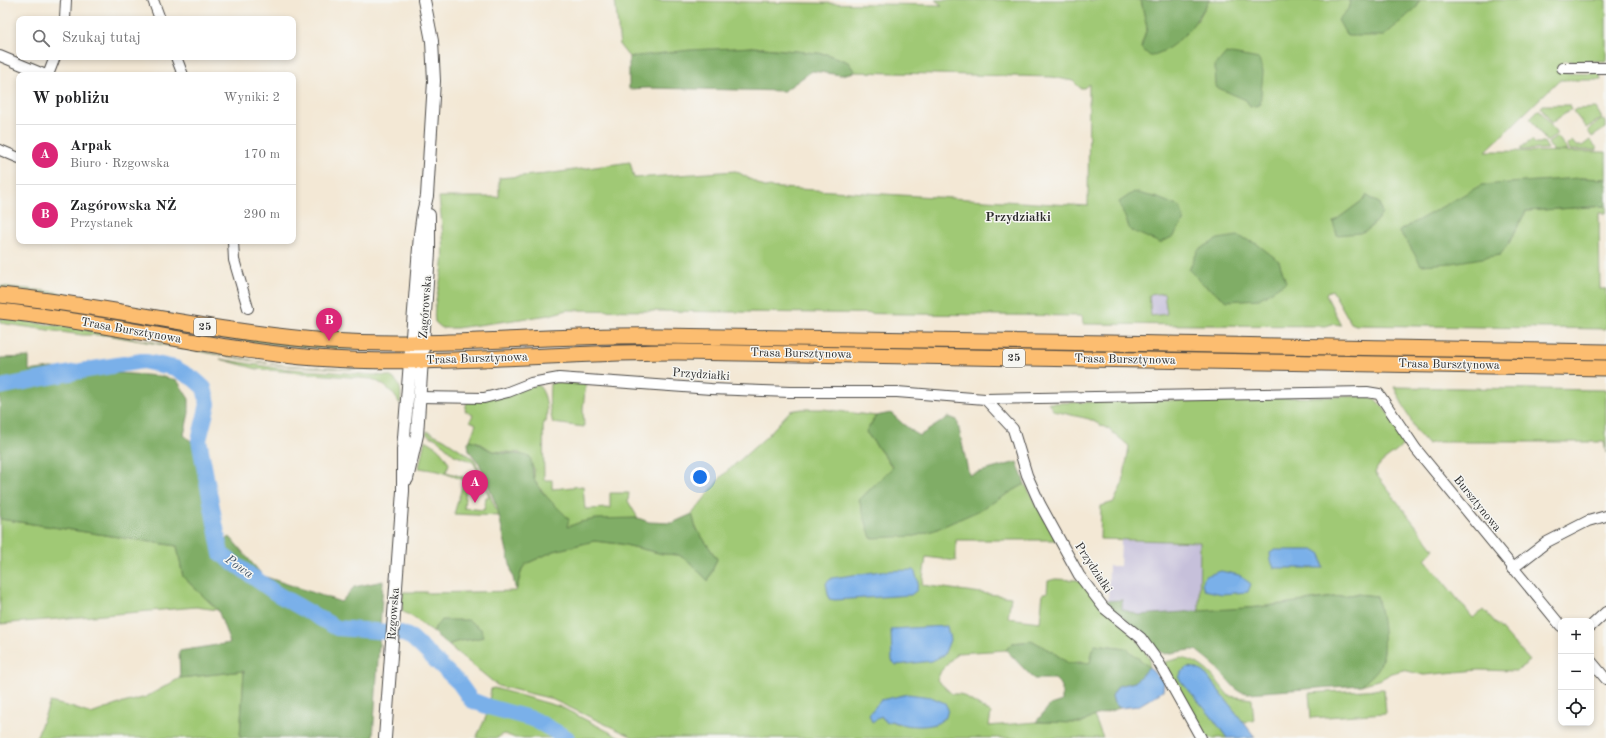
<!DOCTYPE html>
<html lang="pl">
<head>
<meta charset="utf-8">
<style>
  body { margin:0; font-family:"Old Standard TT",serif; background:#f2f2f2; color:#202124 }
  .controls { position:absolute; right:12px; bottom:12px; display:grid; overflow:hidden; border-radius:8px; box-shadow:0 2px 6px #0003 }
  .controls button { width:36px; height:36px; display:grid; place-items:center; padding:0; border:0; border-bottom:1px solid #e0e0e0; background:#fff; color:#202124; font:20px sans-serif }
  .you { position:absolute; left:700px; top:477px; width:14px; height:14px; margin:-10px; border:3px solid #fff; border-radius:50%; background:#1a73e8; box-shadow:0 0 0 6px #1a73e833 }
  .badge { display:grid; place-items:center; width:26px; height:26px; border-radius:50%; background:#db2777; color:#fff; font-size:13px; font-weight:700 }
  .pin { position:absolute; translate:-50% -33px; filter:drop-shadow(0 1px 2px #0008) }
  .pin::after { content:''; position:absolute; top:21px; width:14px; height:12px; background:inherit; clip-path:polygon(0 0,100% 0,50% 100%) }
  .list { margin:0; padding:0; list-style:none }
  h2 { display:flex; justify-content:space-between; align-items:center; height:52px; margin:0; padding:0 16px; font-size:17px }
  h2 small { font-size:13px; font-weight:400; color:#757577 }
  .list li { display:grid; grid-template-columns:26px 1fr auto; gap:12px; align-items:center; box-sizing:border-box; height:60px; padding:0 16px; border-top:1px solid #e0e0e0 }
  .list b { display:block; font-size:15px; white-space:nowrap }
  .list p { margin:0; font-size:13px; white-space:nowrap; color:#757577 }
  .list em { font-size:13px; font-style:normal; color:#757577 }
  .icon { flex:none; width:22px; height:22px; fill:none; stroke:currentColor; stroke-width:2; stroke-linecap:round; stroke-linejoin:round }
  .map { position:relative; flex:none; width:1606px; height:738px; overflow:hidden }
  .search { position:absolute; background:#fff; box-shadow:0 2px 6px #0003; left:16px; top:16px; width:280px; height:44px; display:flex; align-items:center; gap:10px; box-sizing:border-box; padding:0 14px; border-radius:8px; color:#757577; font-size:15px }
  .panel { position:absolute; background:#fff; box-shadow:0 2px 6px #0003; left:16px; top:72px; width:280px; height:172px; border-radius:8px }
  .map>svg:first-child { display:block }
  .industrial { fill:#c6c0da }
  .green { fill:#a0c975; stroke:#667a50; fill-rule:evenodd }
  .forest { fill:#80ad66; stroke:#566c48 }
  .water { fill:#7ab0e9; stroke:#526e8a }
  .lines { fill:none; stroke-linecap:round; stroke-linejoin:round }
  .river { stroke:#7ab0e9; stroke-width:16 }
  .minor-casing { stroke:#494744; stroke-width:12 }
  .tertiary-casing { stroke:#494744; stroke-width:14 }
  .primary-casing { stroke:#494744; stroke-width:17 }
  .minor { stroke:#fff; stroke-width:10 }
  .tertiary { stroke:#fff; stroke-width:12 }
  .primary { stroke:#fcbd6f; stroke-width:15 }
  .labels { text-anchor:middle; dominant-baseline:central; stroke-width:3; stroke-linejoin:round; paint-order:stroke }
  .shield { fill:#f6f6f2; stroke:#686867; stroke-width:1 }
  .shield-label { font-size:11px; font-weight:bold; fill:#2b2b2b }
  .street-label { font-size:12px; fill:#2b2b2b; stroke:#f6f6f2 }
  .neighbourhood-label { font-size:13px; font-weight:bold; fill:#2b2b2b; stroke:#f6f6f2 }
  .water-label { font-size:13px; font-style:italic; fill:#475a6e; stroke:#f6f6f2 }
</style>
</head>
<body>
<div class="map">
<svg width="1606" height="738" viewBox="0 0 1606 738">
  <rect width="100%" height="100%" fill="#f6f6f2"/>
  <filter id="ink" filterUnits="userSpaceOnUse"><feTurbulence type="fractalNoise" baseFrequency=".025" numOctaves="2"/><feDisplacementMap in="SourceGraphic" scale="8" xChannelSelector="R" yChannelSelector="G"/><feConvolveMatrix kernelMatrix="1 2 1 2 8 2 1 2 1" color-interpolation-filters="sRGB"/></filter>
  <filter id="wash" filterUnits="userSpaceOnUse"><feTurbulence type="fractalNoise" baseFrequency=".012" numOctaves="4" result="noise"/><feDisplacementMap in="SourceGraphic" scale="16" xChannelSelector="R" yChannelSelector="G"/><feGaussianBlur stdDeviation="0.9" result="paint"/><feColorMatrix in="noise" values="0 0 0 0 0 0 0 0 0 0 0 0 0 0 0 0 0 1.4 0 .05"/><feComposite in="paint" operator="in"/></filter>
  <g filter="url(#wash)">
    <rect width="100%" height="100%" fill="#f3e8d5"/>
    <path class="industrial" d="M1165 293 1167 314 1151 316 1149 295Z
      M1121 540 1200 542 1199 612 1138 615 1122 609V600H1108L1109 566H1120Z"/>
    <path class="green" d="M615 0 942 5 935 0H1141L1147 28 1141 48 1198 20 1209 0H1349L1350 7H1417L1420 0H1606V61H1564L1563 62 1564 73 1600 74 1601 80H1559L1486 151 1606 152V179L1579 178 1399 231 1409 245 1509 243 1526 211 1606 206V213H1599L1600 289H1606V329L1356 325 1351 323 1332 290 1327 292 1326 295 1341 325 1332 324 1326 326 1083 324 1082 316 567 310 549 315 457 328H442L435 322C432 304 441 284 443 265 445 243 441 220 439 197H499V178L546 174 630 162 634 178 736 171 764 187 1088 206 1089 84 1084 88H1080L1073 81 1052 77 855 72 848 62 826 54 753 47 629 57 620 46ZM1367 197 1379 203 1382 214 1369 229 1334 222ZM1164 293 1167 314 1151 316 1149 295Z
      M1543 105H1570L1572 109 1551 123 1541 107Z
      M1596 108 1602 118 1586 128 1573 111 1576 109Z
      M1538 110H1540L1556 133V135L1548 141H1546L1530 118Z
      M1602 119 1606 122V128L1592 137 1588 131V130Z
      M1557 137H1558L1568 151H1553L1548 143Z
      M1532 140 1535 144H1540L1544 142 1548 149 1521 150 1520 148Z
      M1590 140 1597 148V150H1570L1567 145 1572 141 1576 146H1582Z
      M0 286 55 292 117 304 54 294 0 288Z
      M0 300 383 350V351C254 348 127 325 0 305Z
      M0 318 82 329 277 365 386 371 277 365 107 335H82L0 323Z
      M220 359 276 368 389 376C401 382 402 391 400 404 393 392 386 385 372 379L257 369Z
      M556 382 586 383 583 408 584 427 553 423C549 411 549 397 550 384Z
      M537 385 539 386C547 395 548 410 546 422H543L544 480H552V489L583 486 585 509 610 508V493H629L628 501 638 518 581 522 566 528 564 514 550 501 534 480V468L520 453 492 451 478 442 470 440 476 424 470 421 473 415 465 411 467 401Z
      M1394 387 1606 390V453L1604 442H1438L1427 444 1416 431Z
      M1366 396 1375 399 1386 410 1405 441C1399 455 1379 458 1375 473L1434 549 1425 559 1473 618 1484 610 1530 661 1516 671 1478 670 1424 675 1403 670 1392 673 1381 679 1361 685 1380 666 1383 652 1377 596 1356 594 1260 607 1199 612 1200 542 1100 539 1101 506 1114 502 1123 482 1129 446 1110 430 1089 419 1054 411 1048 403Z
      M802 409H823L876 416 866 432 893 468 859 500 915 536C954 524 989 504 1025 484L1056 540H956V561L926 557 922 585 1011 597 1008 618 1040 622 1043 593H1047L1048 581 1055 579 1078 580 1135 636 1150 659 1149 667 1126 648 1095 644 1090 663 1080 662 1068 663 1054 653 1033 641 1012 643 1006 650 957 653 941 671 937 680 952 694H960L991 713 989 726 1036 722 1082 723 1094 716 1103 738H635L549 698 498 686 448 645C457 640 472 640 483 637L435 627 434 633 414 618 402 611 403 592H427L428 593 516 591 522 569 526 564 554 551 594 541 621 544 663 554 679 555 692 564 708 581 717 559 696 528 692 514 723 475 766 437 790 411ZM881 700 899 725 891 721 887 722 873 710Z
      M427 431 444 439 474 459 499 516 454 514 464 480 438 471 419 468 425 440C436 445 444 453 449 464L446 472 467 478 464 508 484 510 486 497H489L481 476 473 462 454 455 438 440 426 434Z
      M0 519 177 546 183 577 218 610 196 607 0 624Z
      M1181 658C1205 662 1214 678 1229 696L1252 699 1254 721 1243 722 1204 672 1211 716 1227 738H1205L1165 665V662Z
      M244 671 240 738H36L50 702 71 707 91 714 116 705 146 697 180 678Z
      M494 688 561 707 621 738H515L505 734 500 735 498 738H476L486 717 491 689Z
      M1384 689 1386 713 1311 718 1309 693Z"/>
    <path class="forest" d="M1141 0H1209C1196 23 1178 49 1150 56L1141 48 1147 28Z
      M1349 0H1420L1417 7 1384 36H1347L1338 20 1350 7Z
      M753 47 826 54 848 62 855 72 841 75 812 71 784 91 648 88 629 89V57L690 50Z
      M1226 53 1259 59 1263 72 1260 105 1250 107 1246 100 1216 87 1215 66Z
      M1579 178 1606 179V206L1526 211 1509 243 1500 255 1452 263 1421 265 1409 245 1399 231 1481 185Z
      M1134 192 1158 198 1180 207 1184 220 1174 236 1160 243 1130 230 1119 202Z
      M1366 195 1379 203 1382 214 1369 229 1360 233 1337 235 1333 222 1366 198Z
      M1238 236 1257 244 1279 261 1286 282 1259 299 1227 301 1203 284 1189 270 1198 250 1218 239Z
      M29 357V371L51 368 158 376 177 380 189 399V413L184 435 192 442 203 484 214 548 230 537 263 576 341 602 354 587 383 581 373 738H240L244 671 180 678 179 651 230 643 218 610 183 577 177 546 0 519V358Z
      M891 413 903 424 919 436 949 417 957 420 969 475 1017 462 1025 484 978 511 935 530 915 536 871 538 859 500 893 467 866 432 876 416Z
      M470 440C480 442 485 449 493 451 505 455 517 452 530 457 533 465 532 471 534 479 537 490 561 510 569 519L567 527 581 522 595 519 638 518 649 522 672 523 692 514 696 528 717 559 708 581 692 564 679 555 663 554 621 544 594 541 554 551 526 564 522 569 516 591 497 507 479 463 469 451 468 442Z
      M1356 594 1377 596C1382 615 1387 646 1380 665 1378 672 1367 680 1361 685L1248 693 1238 691 1214 665 1196 650H1190L1165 654 1157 650 1139 630 1107 605 1104 601 1122 600V609L1138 615 1260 607Z
      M442 620H468L481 629 483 637C472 640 457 640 448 645L434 633 435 627Z
      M1033 641 1054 653 1068 663H1090L1094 644 1126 648 1149 667 1135 682 1118 686 1112 696 1114 703 1120 708 1094 716 1082 723 1036 722 1050 705 1062 701V686L1055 679H1034L1006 650 1012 643Z"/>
    <path class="water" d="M1275 550H1315L1321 554 1323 568H1274L1271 561 1270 553Z
      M914 570 918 581 917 590 911 595 835 600 829 599 826 583 832 578 881 571Z
      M1221 571 1239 575 1251 584 1248 592 1222 594 1204 590 1202 584 1205 576Z
      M947 626 950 640 944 655 932 661 896 665 892 661 891 629Z
      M1149 667 1157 676 1164 681 1163 691 1138 706 1120 708 1114 703 1112 696 1118 686 1135 682Z
      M1188 667 1195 668 1204 672 1255 737 1250 738H1227L1211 716 1179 679 1181 672Z
      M908 694 931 697 945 703 948 709 946 717C943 719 939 723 935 724 923 728 902 726 891 721L887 723 881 716 872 722 869 714 881 700Z"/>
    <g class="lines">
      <path class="river" d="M0 387 81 371 142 361 175 368 194 379 204 388 208 404 199 440 221 554 277 594 337 628 401 633 412 638 459 683 471 700 489 707 533 719 567 738"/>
    </g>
  </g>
  <g filter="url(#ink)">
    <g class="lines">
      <defs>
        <path id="minor" d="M153 0 160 19
          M65 19 66 0
          M0 56 46 75
          M176 57 183 75
          M1562 68H1606
          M48 75 55 57
          M0 150 19 158
          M233 241 234 260 248 308
          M419 397 484 398 508 392 531 383 559 378 711 389 790 392H897L985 399 1367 392 1379 394 1416 449 1561 626
          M985 399 1013 429 1027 475 1040 504 1079 575 1104 608 1141 638 1159 663 1201 738
          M1512 569 1547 542 1588 521 1606 516
          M1591 626 1606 612
          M1591 661 1606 679"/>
        <path id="tertiary" d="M407 479 417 435 429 252V215
          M385 738 403 491V450L420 235 423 213 427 196 434 81 432 41 424 0"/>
        <path id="primary" d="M0 295C110 306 218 333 328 341 439 348 549 334 660 336 975 340 1291 346 1606 352
          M0 311C106 322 209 349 315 358 436 367 556 352 678 352L1606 368"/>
      </defs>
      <use href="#minor" class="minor-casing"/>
      <use href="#tertiary" class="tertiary-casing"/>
      <use href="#primary" class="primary-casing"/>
      <use href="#minor" class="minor"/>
      <use href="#tertiary" class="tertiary"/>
      <use href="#primary" class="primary"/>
    </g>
  </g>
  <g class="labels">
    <g class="shield">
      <rect x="194" y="318" width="22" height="18" rx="3"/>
      <rect x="1003" y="349" width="22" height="18" rx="3"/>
    </g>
    <g class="shield-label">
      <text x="205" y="327">25</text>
      <text x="1014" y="358">25</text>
    </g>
    <g class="street-label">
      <text transform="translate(426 307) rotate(-86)">Zagórowska</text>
      <text transform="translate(131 331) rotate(10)">Trasa Bursztynowa</text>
      <text transform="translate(801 354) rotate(1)">Trasa Bursztynowa</text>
      <text transform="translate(477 359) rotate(-2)">Trasa Bursztynowa</text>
      <text transform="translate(1125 360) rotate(1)">Trasa Bursztynowa</text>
      <text transform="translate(1449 365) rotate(1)">Trasa Bursztynowa</text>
      <text transform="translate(701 375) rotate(4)">Przydziałki</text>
      <text transform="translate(1477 504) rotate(51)">Bursztynowa</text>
      <text transform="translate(1093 568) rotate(57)">Przydziałki</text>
      <text transform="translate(394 614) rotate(-86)">Rzgowska</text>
    </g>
    <g class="neighbourhood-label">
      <text x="1018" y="217">Przydziałki</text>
    </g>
    <g class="water-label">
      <text transform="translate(239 567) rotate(35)">Powa</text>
    </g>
  </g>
</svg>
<div class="controls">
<button>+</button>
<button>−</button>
<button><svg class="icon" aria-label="locate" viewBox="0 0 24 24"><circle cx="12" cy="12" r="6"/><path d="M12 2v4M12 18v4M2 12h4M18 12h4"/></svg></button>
</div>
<div class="you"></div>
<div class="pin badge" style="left:475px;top:503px">A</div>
<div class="pin badge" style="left:329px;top:341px">B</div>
<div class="search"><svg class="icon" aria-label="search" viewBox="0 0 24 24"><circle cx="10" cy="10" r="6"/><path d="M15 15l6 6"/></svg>Szukaj tutaj</div>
<section class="panel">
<h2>W pobliżu<small>Wyniki: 2</small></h2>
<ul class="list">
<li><span class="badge">A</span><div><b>Arpak</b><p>Biuro · Rzgowska</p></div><em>170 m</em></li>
<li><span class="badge">B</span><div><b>Zagórowska NŻ</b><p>Przystanek</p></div><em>290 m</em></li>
</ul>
</section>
</div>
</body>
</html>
